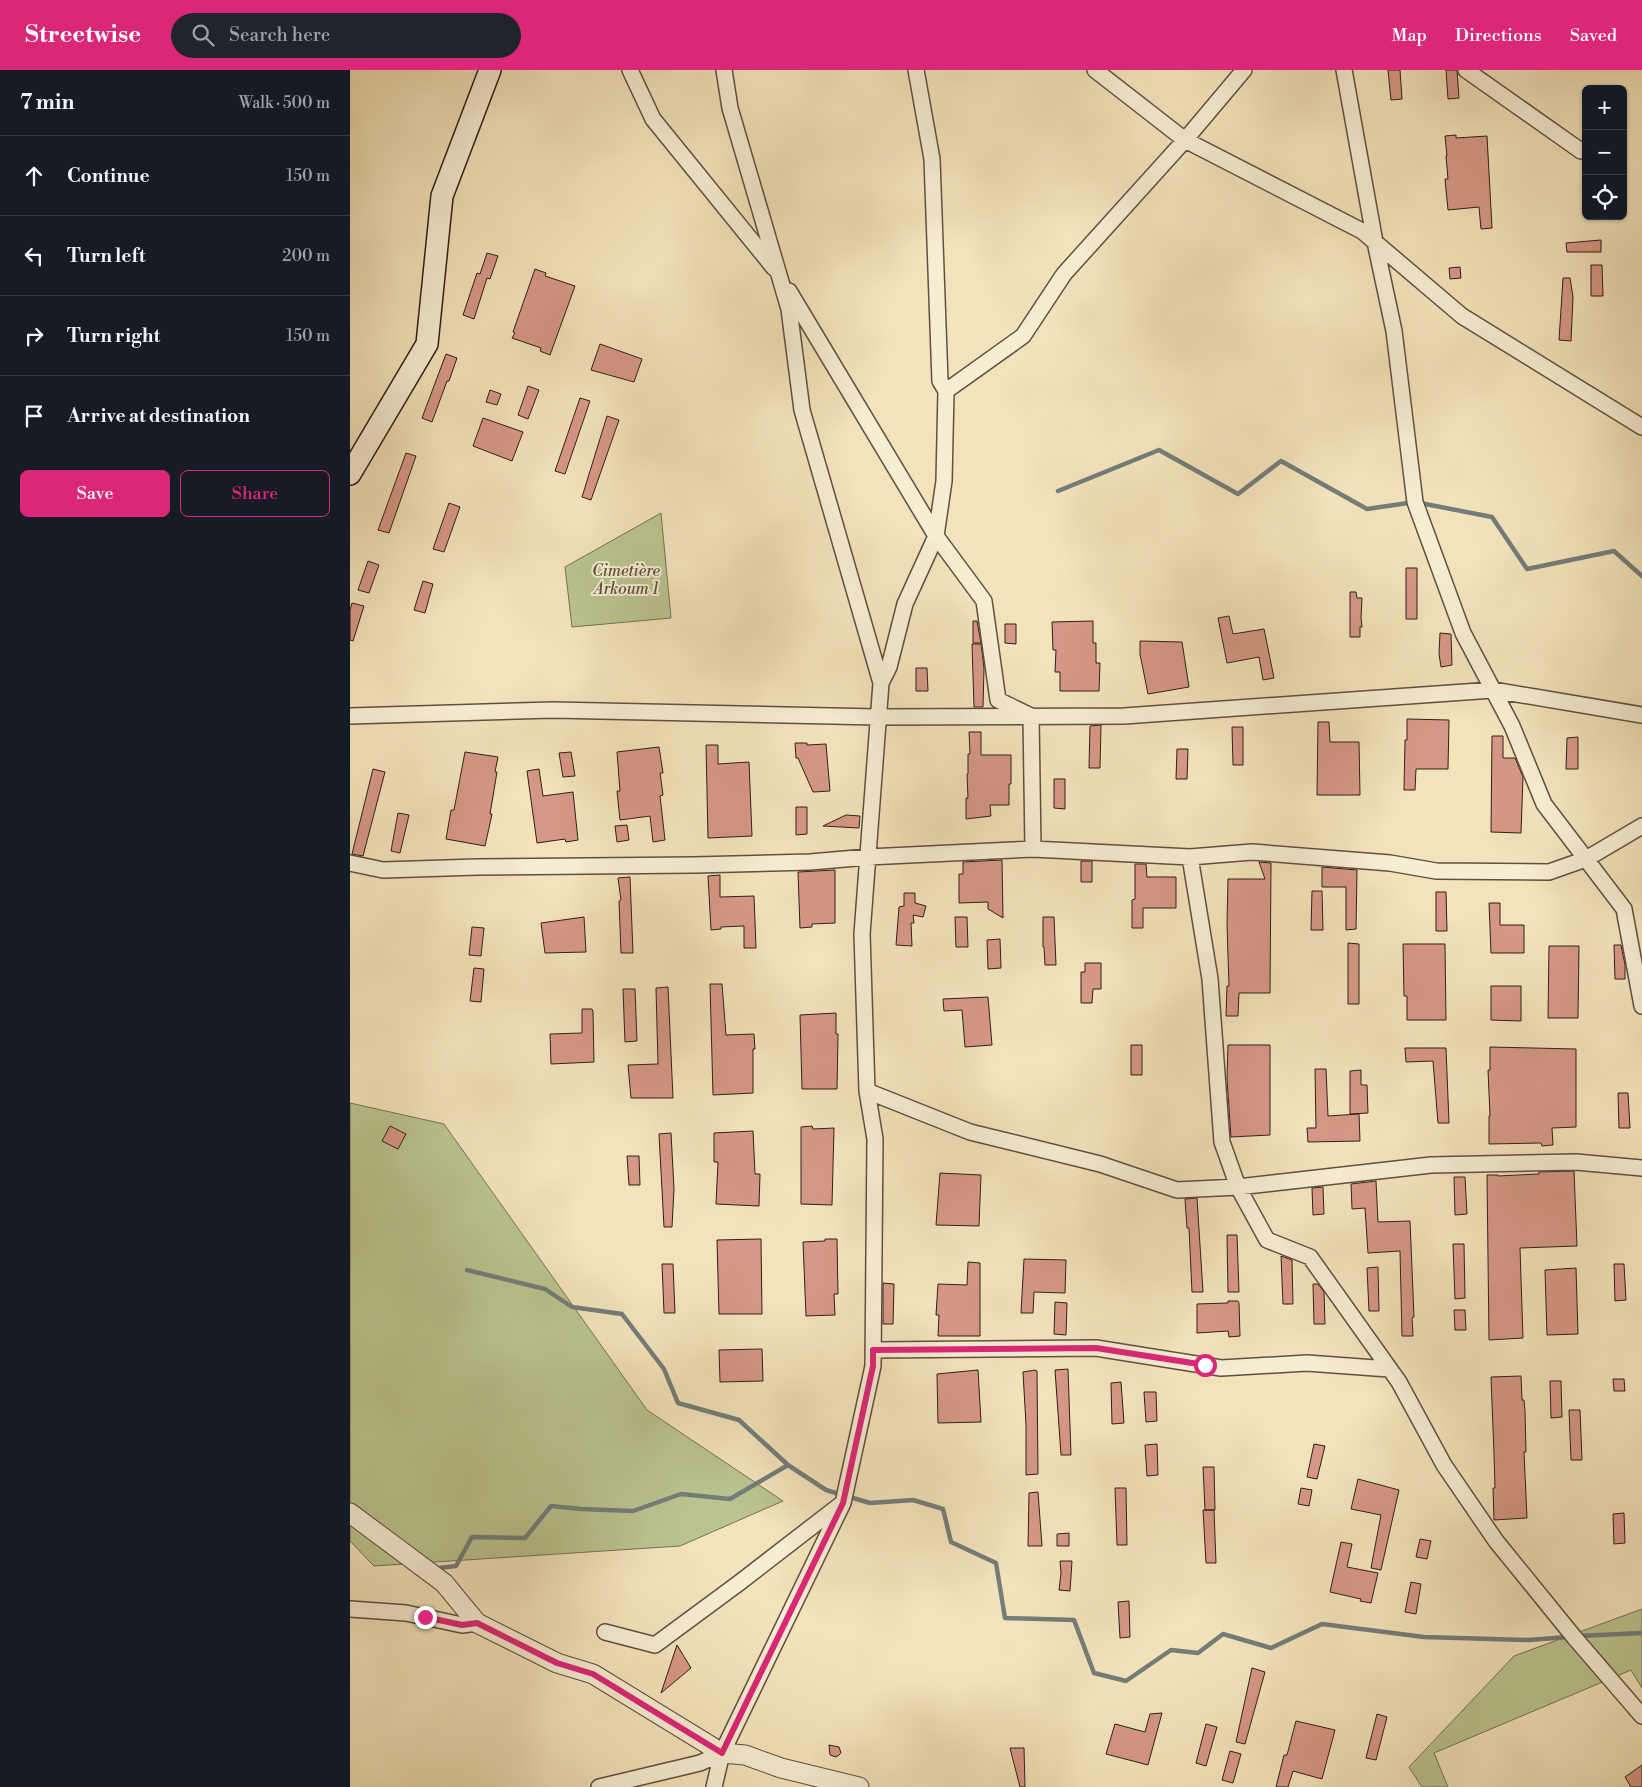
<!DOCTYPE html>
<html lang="en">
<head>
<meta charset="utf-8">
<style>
  body { margin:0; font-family:"Libre Bodoni",serif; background:#20242c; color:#f1f3f6 }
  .controls { position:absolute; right:15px; top:15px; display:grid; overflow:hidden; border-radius:8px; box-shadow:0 1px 4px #0004 }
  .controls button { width:45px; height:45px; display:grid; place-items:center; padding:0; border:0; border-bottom:1px solid #363941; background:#171b24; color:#f1f3f6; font:25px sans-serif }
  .stop { position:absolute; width:15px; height:15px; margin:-11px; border:4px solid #db2777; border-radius:50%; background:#fff }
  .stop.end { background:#db2777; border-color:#fff; box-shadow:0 1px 5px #0008 }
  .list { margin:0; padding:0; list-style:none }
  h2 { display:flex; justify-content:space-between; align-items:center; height:65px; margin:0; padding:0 20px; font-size:21px }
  h2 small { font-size:16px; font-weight:400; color:#9ea1a6 }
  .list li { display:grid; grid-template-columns:32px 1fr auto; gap:15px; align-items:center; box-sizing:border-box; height:80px; padding:0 20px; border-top:1px solid #363941 }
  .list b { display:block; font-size:19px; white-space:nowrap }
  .list em { font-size:16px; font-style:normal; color:#9ea1a6 }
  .actions { display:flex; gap:10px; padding:15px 20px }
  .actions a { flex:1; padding:11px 0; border:1px solid #db2777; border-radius:8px; text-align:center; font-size:18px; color:#db2777 }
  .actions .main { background:#db2777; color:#fff }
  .icon { flex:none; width:28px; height:28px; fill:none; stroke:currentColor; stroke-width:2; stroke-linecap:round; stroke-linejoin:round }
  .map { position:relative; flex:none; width:1292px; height:1717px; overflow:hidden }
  header { display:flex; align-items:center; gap:30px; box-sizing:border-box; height:70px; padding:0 25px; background:#db2777; color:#fff }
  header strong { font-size:24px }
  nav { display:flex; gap:28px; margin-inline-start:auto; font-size:18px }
  .search { width:350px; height:45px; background:#20242c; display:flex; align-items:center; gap:12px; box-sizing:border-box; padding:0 18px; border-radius:28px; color:#9ea1a6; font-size:19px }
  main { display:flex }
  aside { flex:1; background:#171b24 }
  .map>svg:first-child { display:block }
  .green { fill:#bac490; stroke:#747254 }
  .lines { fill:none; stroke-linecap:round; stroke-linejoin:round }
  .stream { stroke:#747d7a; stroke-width:4.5 }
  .building { fill:#d69886; stroke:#2f1f18 }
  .minor-casing { stroke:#605041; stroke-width:18 }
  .tertiary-casing { stroke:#605041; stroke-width:21 }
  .secondary-casing { stroke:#2f1f18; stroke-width:24 }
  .minor { stroke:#f7edd3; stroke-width:15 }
  .tertiary { stroke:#f7edd3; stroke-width:19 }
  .secondary { stroke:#f7edd3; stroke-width:21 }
  .route { stroke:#db2777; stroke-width:6 }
  .labels { text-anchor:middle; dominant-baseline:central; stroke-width:4; stroke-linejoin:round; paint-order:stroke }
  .park-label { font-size:16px; font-style:italic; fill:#59513c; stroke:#f7edd3 }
</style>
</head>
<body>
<header>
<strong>Streetwise</strong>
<div class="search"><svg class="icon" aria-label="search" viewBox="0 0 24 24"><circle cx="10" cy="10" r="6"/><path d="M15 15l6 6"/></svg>Search here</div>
<nav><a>Map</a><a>Directions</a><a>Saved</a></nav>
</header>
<main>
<aside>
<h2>7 min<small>Walk · 500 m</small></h2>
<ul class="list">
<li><svg class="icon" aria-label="ahead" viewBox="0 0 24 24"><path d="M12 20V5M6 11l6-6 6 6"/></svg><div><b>Continue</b></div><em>150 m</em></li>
<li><svg class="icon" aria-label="left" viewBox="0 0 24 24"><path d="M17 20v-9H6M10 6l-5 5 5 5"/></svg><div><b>Turn left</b></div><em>200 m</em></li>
<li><svg class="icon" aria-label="right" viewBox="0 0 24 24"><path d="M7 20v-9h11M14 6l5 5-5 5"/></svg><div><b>Turn right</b></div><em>150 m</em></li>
<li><svg class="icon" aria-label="arrive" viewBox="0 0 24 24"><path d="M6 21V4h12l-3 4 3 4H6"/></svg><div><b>Arrive at destination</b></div></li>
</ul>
<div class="actions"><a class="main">Save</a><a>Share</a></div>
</aside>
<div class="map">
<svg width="1292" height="1717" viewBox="0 0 1292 1717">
  <rect width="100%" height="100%" fill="#f3e3bb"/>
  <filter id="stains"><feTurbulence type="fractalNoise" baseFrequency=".004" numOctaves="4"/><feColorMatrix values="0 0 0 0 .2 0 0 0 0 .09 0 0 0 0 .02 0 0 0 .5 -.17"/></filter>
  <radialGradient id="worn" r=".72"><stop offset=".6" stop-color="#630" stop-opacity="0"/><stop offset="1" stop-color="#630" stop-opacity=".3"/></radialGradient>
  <path class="green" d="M311 443 321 548 222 557 215 497Z
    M0 1033 94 1054 297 1340 433 1431 330 1476 24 1496 0 1471Z
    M1292 1539V1618L1281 1600 1084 1683 1098 1717H1072L1059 1697 1164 1586Z"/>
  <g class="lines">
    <path class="stream" d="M708 421 809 380 888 424 931 391 1017 439 1065 432 1142 447 1177 499 1264 481 1292 506
      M117 1200 195 1219 222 1237 272 1244 314 1299 328 1333 389 1350 438 1395 476 1420 520 1433 563 1430 593 1439 601 1472 646 1493 655 1548 724 1550 744 1603 776 1611 821 1580 848 1583 873 1564 921 1578 972 1554 1074 1567 1179 1570 1218 1567
      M89 1498 106 1496 122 1467 175 1468 201 1436 231 1439 283 1441 331 1424 380 1429 438 1395
      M1229 1566 1292 1563"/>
  </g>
  <path class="building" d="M1038 0H1050L1052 29 1041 30Z
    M1096 0H1107L1109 28 1098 29Z
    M1106 65V68L1137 66 1142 158 1131 159 1129 137 1098 140 1095 109H1098L1096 86H1097L1095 66Z
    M1251 170V182H1217L1216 173Z
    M137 183 148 186 140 209 137 208 124 249 113 245 127 203 130 204Z
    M1241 195H1252L1253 226H1241Z
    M1110 197 1111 208 1100 209 1099 198Z
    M185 199 196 203 195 206 225 216 200 285 190 281 191 278 162 268 165 263 163 262Z
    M1213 208H1220L1223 227 1221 271 1209 270Z
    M250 274 292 289 284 312 241 300Z
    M96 284 107 288 99 311H97L82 352 72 348Z
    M178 316 189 320 178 349 168 345Z
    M140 320 151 324 147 335 136 332Z
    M230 328 240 331 215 404 205 401Z
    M257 346 269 350 241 430 232 427Z
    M133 348 173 362 162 391 123 376Z
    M56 383 66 386 39 463 28 460Z
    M99 433 110 437 94 482 83 479Z
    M18 491 29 495 19 523 8 520Z
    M1056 498H1067V549H1056Z
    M73 511 83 514 75 543 64 540Z
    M1000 522H1006L1007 528H1012L1011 548 1012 557H1010V567H1000Z
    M2 533 14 536 3 571 0 570V540Z
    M879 546 883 564 914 559 924 608 913 610 909 587 877 593 868 548Z
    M623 551H627L631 573H623Z
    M743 551V573H746V593H750L749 621H710V602H705L706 580H703L702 552Z
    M655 554H666V574L655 573Z
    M1090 563 1101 564 1102 595 1091 597 1089 584Z
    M790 571 832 572 839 617 798 624 790 584Z
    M622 574H631L634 598 633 637H624Z
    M566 598H577L578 621H566Z
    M1057 649 1099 650 1098 699H1066L1065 720H1054L1055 670H1057Z
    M968 652H979L980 672H1009L1010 725H967Z
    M751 655 750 698H739L740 656Z
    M882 657H893V695H883Z
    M619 662H631V685H661V714H659V735H640L641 746 616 749V728H618L617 704H618V684H620Z
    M1142 666H1153V688H1165L1173 707 1171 763 1141 762Z
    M1228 667V699H1216L1217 668Z
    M445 673H457V675L476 674 480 721 463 722 448 688H446Z
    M356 675H368V694L399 692 402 766 358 768Z
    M309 677 313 703H310L313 725 310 726 315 770 303 772 300 746 270 750 267 721H270L267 682Z
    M827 679H838L837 709H826Z
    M115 682 148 687 145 702H147L140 744H142L135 776 96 769 101 740H104Z
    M221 682 225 706 213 707 209 683Z
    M23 699 35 702 13 786 2 784Z
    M189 699 193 726 223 722 228 770 216 772 215 769 187 773 177 701Z
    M704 709H715V739L704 738Z
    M446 737H457V764L446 765Z
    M48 743 59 745 50 783 41 781Z
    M496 745 510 746 509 758 473 756Z
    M277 755 279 770 267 772 265 756Z
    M652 790 653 848 638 839V832L609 833V804H613V792Z
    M731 791H742V812H731Z
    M909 792 921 793 920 923H889L888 946H876L877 916H879L877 855 878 809H915Z
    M785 794H796L797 807H826V838H793V858H782V830L785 829Z
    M972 797 1007 800 1006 859 996 860V817H972Z
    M485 800V853L462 854V857L450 858 448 802Z
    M370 805V827L404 826 406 878H394V856L371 857V859L361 860 358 806Z
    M280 807 283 883H271L269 831 271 830 268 808Z
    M962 821H972L973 860H961Z
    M1086 822H1096L1097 861H1086Z
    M554 823H565V833L576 836 573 847 563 845 564 853H561L562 876 546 875 549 837 554 836Z
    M1139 833H1150V855H1174V883H1141Z
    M234 847 236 882 195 883 191 853Z
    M605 847H617L618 877H606Z
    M693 847H704L706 895H695L694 877H693Z
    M122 857 134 858 131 886 119 885Z
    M650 869 651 898 638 899 637 870Z
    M998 873 1009 874V934H998Z
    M1053 874H1095L1096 950H1057V926H1054Z
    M1264 875H1271L1275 895V909H1265Z
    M1199 876H1229L1228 948H1198Z
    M735 893H751V919H743L742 933H731V902H735Z
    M124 898 134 899 131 932 120 931Z
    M360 914H372L376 965 404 964 405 979H403V1023L363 1025Z
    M1141 916H1171V951L1141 950Z
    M318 917 323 1028H281L278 995 308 994 306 918Z
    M273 919H285L287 971 275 972Z
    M638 927 642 975 615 977 612 940 594 941 593 929Z
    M232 939H242L243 942 244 992 201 994 200 964 232 963Z
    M486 943V964H488L487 1019H452L450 945Z
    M781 975H792V1005H781Z
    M878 975H920V1065L881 1067 877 1009Z
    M1140 977 1226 979V1057L1202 1058 1203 1075 1192 1076 1191 1073 1139 1074V1046H1140L1138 1000H1140Z
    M1055 978H1096L1099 1053H1088L1083 991 1056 992Z
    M965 999H976L978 1046 1009 1044 1010 1071 958 1072 957 1058H966Z
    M1011 1000V1015H1017L1018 1043 1000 1044V1001Z
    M1268 1023H1278L1280 1058H1269Z
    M40 1056 56 1064 48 1079 32 1071Z
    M462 1056 463 1059 484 1058 482 1135 451 1134V1057Z
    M403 1061 405 1104H410L409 1136 366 1134 368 1092H364V1063Z
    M321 1063 324 1119 322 1157H314L309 1064Z
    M277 1086H289L290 1115H279Z
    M1224 1101 1227 1176 1170 1178 1173 1268 1139 1270 1137 1105H1148V1106L1189 1104V1102Z
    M590 1103 631 1105 629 1156 586 1155Z
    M1104 1107H1115L1117 1144 1105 1145Z
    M1026 1111 1028 1152 1060 1151 1064 1247 1062 1248 1063 1266H1052L1050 1181 1018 1183 1015 1138 1002 1139 1001 1114Z
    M973 1117 974 1144 963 1145 962 1118Z
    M847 1128 853 1222H842L839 1158H837L835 1129Z
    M877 1165H887L889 1222H878Z
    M411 1169 412 1244H369L367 1170Z
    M475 1169H487L488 1224H484L485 1245 456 1246 453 1172 475 1171Z
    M1103 1174H1114L1115 1228 1105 1229Z
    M931 1186 942 1190 943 1234H933Z
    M674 1189 716 1190 715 1223 684 1222 683 1243H671Z
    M618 1192 630 1193V1266H588L589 1245H586L588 1214 617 1215Z
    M312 1194H323L325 1243H314Z
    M1264 1194H1274L1276 1230 1265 1231Z
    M1028 1197 1029 1241H1019L1017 1198Z
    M1226 1198 1228 1264 1197 1265 1195 1200Z
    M533 1213 544 1214 543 1254H533Z
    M963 1214H968L974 1222 975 1254H964Z
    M878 1231H888L889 1233 890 1266 879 1267 878 1261 847 1263V1234L878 1233Z
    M705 1232 717 1233 716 1265 704 1264Z
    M1104 1240H1115L1116 1260H1105Z
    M412 1279 413 1311 370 1312 369 1280Z
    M718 1299 721 1385H711L705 1300Z
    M628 1300 631 1352 588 1353 587 1304Z
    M685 1300 687 1301 688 1404 676 1405V1355L673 1302Z
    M1171 1306 1172 1330H1174L1175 1341 1176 1382H1174L1177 1448 1144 1450 1143 1418H1145L1144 1384 1141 1307Z
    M1263 1309H1274L1275 1321H1264Z
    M1200 1311H1211L1212 1347 1201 1348Z
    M771 1312 774 1353 762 1354 761 1313Z
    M794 1322H806L807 1351 796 1352Z
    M1219 1340H1230L1232 1390H1221Z
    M807 1374 808 1405 797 1406 795 1375Z
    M964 1374 975 1376 967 1409 957 1407Z
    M853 1397H864L865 1440H855Z
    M1008 1409 1049 1420 1031 1500 1021 1498 1031 1445 1001 1439Z
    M765 1418H776L777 1475H767Z
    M951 1418 962 1420 959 1436 948 1434Z
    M688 1422 692 1476H678L679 1423Z
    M853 1440H864L866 1493H856Z
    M1274 1443 1275 1473 1264 1474 1263 1444Z
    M719 1463V1476H707V1464Z
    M1070 1469 1081 1471 1077 1489 1066 1487Z
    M991 1472 1002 1474 997 1497 1028 1503 1021 1533 1010 1531 1011 1529 980 1522Z
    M710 1491H722L720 1521 709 1520 711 1503Z
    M1061 1512 1071 1514 1066 1544 1055 1542Z
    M779 1531 780 1567 770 1568 768 1532Z
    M327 1575 341 1598 311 1623Z
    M902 1598 915 1602 895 1674 886 1672Z
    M812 1643 798 1695 756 1684 765 1654 795 1662 800 1644Z
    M1027 1644 1037 1647 1026 1690 1016 1688Z
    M946 1651 985 1660 972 1709 943 1701 938 1717H926L934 1685H937Z
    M856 1654 867 1657 856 1696 846 1693Z
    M479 1675 489 1677 491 1683 489 1685 486 1687 480 1685Z
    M660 1678H674L675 1717H670Z
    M880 1681 891 1684 883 1713 872 1710Z
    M1292 1695V1717H1281L1275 1707Z"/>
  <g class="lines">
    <defs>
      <path id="minor" d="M280 0 303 49 424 198
        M745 0 835 70 1012 161 1112 246 1292 357
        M994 0 1025 172 1044 261 1065 432 1113 563 1162 656 1194 734 1274 839 1292 936
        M1116 0 1231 81
        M439 221 586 466 634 531 648 630 681 646 683 779
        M596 321 673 266 714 204 835 70 894 0
        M531 613 539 597 555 534 586 466 594 411 596 321 590 311 582 89 566 0
        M0 646 203 640 528 647 774 646 1143 620 1292 645
        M840 787 860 909 872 1072 888 1117 917 1170 960 1187 1049 1312 1094 1395 1146 1471 1224 1567 1292 1646
        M0 793 33 800 127 797 344 795 460 792 518 787 683 779 840 787 902 782 1040 793 1086 801 1199 802 1236 789 1292 756
        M517 1021 620 1062 750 1094 827 1120 888 1117 1081 1095 1226 1092 1292 1098
        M523 1280 746 1278 871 1298 957 1293 1039 1299
        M0 1539 56 1543 112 1555 127 1553
        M255 1562 305 1575 389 1513 490 1435
        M249 1717 350 1693 372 1683
        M364 1717 372 1683 493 1433 523 1296 525 1069 517 1021 512 864 531 613 452 340 439 239 380 38 374 0"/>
      <path id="tertiary" d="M0 1443 94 1513 127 1553 207 1593 243 1604 372 1683 395 1685 431 1698 509 1717"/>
      <path id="secondary" d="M0 404 77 274 92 126 140 0"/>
    </defs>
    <use href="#minor" class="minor-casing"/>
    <use href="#tertiary" class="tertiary-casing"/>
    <use href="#secondary" class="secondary-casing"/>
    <use href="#minor" class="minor"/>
    <use href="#tertiary" class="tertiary"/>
    <use href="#secondary" class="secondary"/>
  </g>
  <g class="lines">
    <path class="route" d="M75 1547 112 1555 127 1553 207 1593 243 1604 372 1683 493 1433 523 1296V1280L746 1278 855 1295"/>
  </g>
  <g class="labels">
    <g class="park-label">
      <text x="276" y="501">Cimetière<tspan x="276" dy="18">Arkoum 1</tspan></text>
    </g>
  </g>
  <rect width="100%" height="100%" filter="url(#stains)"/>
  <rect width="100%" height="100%" fill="url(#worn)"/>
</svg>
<div class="controls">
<button>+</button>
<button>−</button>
<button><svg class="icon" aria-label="locate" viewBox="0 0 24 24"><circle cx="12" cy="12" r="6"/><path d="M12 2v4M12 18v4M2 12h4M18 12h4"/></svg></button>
</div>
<div class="stop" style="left:855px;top:1295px"></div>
<div class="stop end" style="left:75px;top:1547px"></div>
</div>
</main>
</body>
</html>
